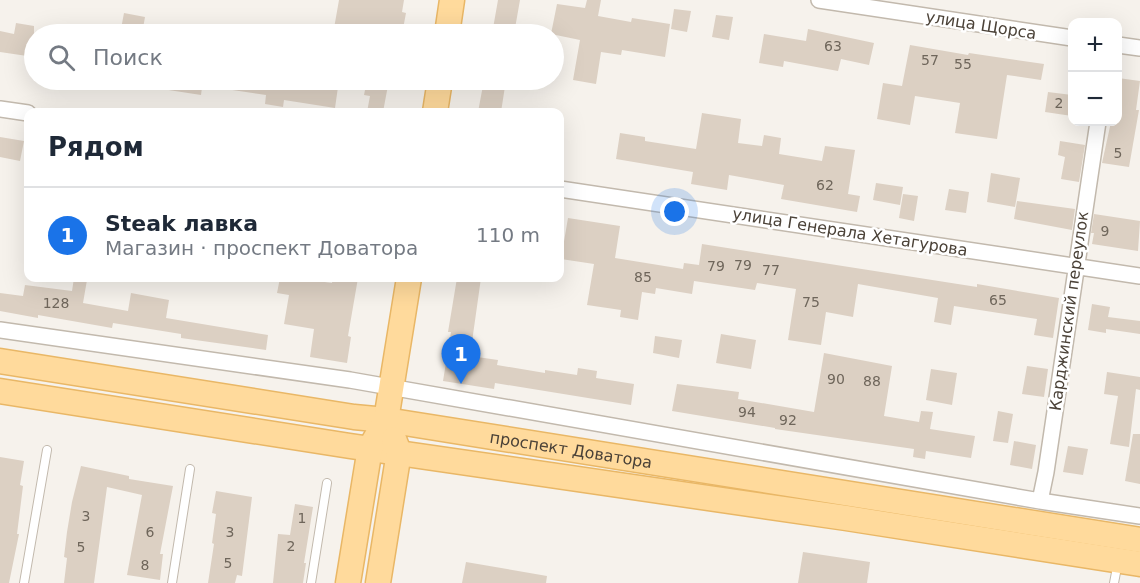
<!DOCTYPE html>
<html lang="ru">
<head>
<meta charset="utf-8">
<style>
  body { margin:0; font-family:"DejaVu Sans",sans-serif; background:#f6f6f7; color:#1f2937 }
  .controls { position:absolute; right:18px; top:18px; display:grid; overflow:hidden; border-radius:12px; box-shadow:0 6px 24px #0002 }
  .controls button { width:54px; height:54px; display:grid; place-items:center; padding:0; border:0; border-bottom:2px solid #e0e1e3; background:#fff; color:#1f2937; font:30px sans-serif }
  .you { position:absolute; left:675px; top:212px; width:21px; height:21px; margin:-15px; border:4px solid #fff; border-radius:50%; background:#1a73e8; box-shadow:0 0 0 9px #1a73e833 }
  .badge { display:grid; place-items:center; width:39px; height:39px; border-radius:50%; background:#1a73e8; color:#fff; font-size:20px; font-weight:700 }
  .pin { position:absolute; translate:-50% -50px; filter:drop-shadow(0 2px 3px #0008) }
  .pin::after { content:''; position:absolute; top:32px; width:21px; height:18px; background:inherit; clip-path:polygon(0 0,100% 0,50% 100%) }
  .list { margin:0; padding:0; list-style:none }
  h2 { display:flex; justify-content:space-between; align-items:center; height:78px; margin:0; padding:0 24px; font-size:26px }
  h2 small { font-size:20px; font-weight:400; color:#747a83 }
  .list li { display:grid; grid-template-columns:39px 1fr auto; gap:18px; align-items:center; box-sizing:border-box; height:96px; padding:0 24px; border-top:2px solid #e0e1e3 }
  .list b { display:block; font-size:22px; white-space:nowrap }
  .list p { margin:0; font-size:20px; white-space:nowrap; color:#747a83 }
  .list em { font-size:20px; font-style:normal; color:#747a83 }
  .icon { flex:none; width:33px; height:33px; fill:none; stroke:currentColor; stroke-width:2; stroke-linecap:round; stroke-linejoin:round }
  .map { position:relative; flex:none; width:1140px; height:583px; overflow:hidden }
  .search { position:absolute; background:#fff; box-shadow:0 6px 24px #0002; left:24px; top:24px; width:540px; height:66px; display:flex; align-items:center; gap:15px; box-sizing:border-box; padding:0 21px; border-radius:33px; color:#747a83; font-size:22px }
  .panel { position:absolute; background:#fff; box-shadow:0 6px 24px #0002; left:24px; top:108px; width:540px; height:174px; border-radius:12px }
  .map>svg:first-child { display:block }
  .building { fill:#dcd0c3 }
  .lines { fill:none; stroke-linecap:round; stroke-linejoin:round }
  .lane-casing { stroke:#c2b9ad; stroke-width:10 }
  .street-casing { stroke:#c2b9ad; stroke-width:18 }
  .primary-casing { stroke:#e9b766; stroke-width:27 }
  .lane { stroke:#fff; stroke-width:8 }
  .street { stroke:#fff; stroke-width:15 }
  .primary { stroke:#ffda9c; stroke-width:24 }
  .labels { text-anchor:middle; dominant-baseline:central; stroke-width:5; stroke-linejoin:round; paint-order:stroke }
  .number-label { font-size:14px; fill:#6f665b }
  .street-label { font-size:16px; fill:#4b4238; stroke:#fff }
</style>
</head>
<body>
<div class="map">
<svg width="1140" height="583" viewBox="0 0 1140 583">
  <rect width="100%" height="100%" fill="#f6f2ec"/>
  <path class="building" d="M339 0H404L402 12 406 13 402 34H333Z
    M498 0H520L514 34H492Z
    M587 0H601L598 16 631 22 632 18 670 24 665 57 622 50 621 55 601 52 596 84 573 80 580 40 551 34 557 4 585 8Z
    M674 9 691 11 687 32 671 29Z
    M124 13 145 17 142 34H120Z
    M716 15 733 17 729 40 712 37Z
    M16 23 34 26V57L0 52V31L14 34Z
    M808 29 874 43 869 65 841 59 838 71 784 61 783 67 759 63 764 34 806 41Z
    M910 45 968 55 969 53 1044 64 1041 80 1007 75 997 139 955 133 960 103 915 96 910 125 877 119 883 83 902 86Z
    M1118 78 1140 81 1136 110H1139L1129 167 1102 163 1111 122H1118Z
    M149 80H203L201 95 149 87Z
    M213 80H258L302 87 303 80H339L335 108 284 100 283 107 265 104 266 95 212 87Z
    M367 80H389L383 112H367L370 96 364 95Z
    M484 80H506L501 112H478Z
    M1048 92 1072 95V116L1045 112Z
    M702 113 741 119 738 143 762 146 764 135 781 138 779 154 822 161 825 146 855 150 848 194 860 196 857 212 781 199 784 185 729 175 727 190 691 184 693 172 616 159 620 133 645 137V141L696 149Z
    M0 137 24 141 20 161 0 157Z
    M1060 141 1085 145 1079 182 1061 179 1065 157 1058 155Z
    M991 173 1020 178 1015 207 987 202Z
    M876 183 903 187 900 205 873 200Z
    M949 189 969 192 966 213 945 210Z
    M903 194 918 196 914 221 899 218Z
    M1017 201 1075 209 1072 230 1014 219Z
    M1094 214 1140 221 1138 251 1092 244 1094 233H1091Z
    M568 218 620 226 615 258 683 269 684 263 699 265 702 244 977 287V284L1059 298 1053 338 1034 335 1037 319 954 306 951 325 934 322 938 298 858 284 853 317 826 312 821 345 788 340 796 289 757 283 755 290 694 281 692 294 656 288 655 294 642 292 638 320 620 317 621 310 587 305 594 264 561 259Z
    M74 278 87 280 83 303 128 311 131 293 169 300 166 318 268 335 266 350 181 338V334L113 323 112 328 38 315V318L0 311V293L23 296 25 285 72 291Z
    M280 278H295L332 283 333 278H358L348 336 351 337 347 363 310 357 314 329 284 324 289 295 277 293Z
    M457 278H481L470 356 498 360 497 365 545 373V370L577 375 578 368 597 371 596 378 634 384 631 405 495 383 494 389 443 381 451 332H448Z
    M1092 304 1110 307 1108 317 1140 321V334L1106 329V333L1088 330Z
    M721 334 756 340 751 369 716 363Z
    M655 336 682 340 679 358 653 353Z
    M824 353 892 366 884 416 919 422 921 411 933 412 930 429 975 436 971 458 926 451 925 459 913 457 914 449 775 429V428L672 411 677 384 739 392 738 399 814 412Z
    M1027 366 1048 369 1044 397 1022 394Z
    M931 369 957 373 952 405 926 400Z
    M1107 372 1140 377V390L1136 389 1129 447 1110 444 1118 396 1104 394Z
    M998 411 1013 414 1008 443 993 441Z
    M1133 434H1140V484L1125 481Z
    M1014 441 1036 445 1032 469 1010 465Z
    M1068 446 1088 449 1083 475 1063 472Z
    M0 457 24 461 20 485 23 486 17 534H19L9 583H0Z
    M81 466 129 476V479L173 486 160 554H163L160 580 127 575 142 495 107 487 94 583H64L67 558 64 557 67 532 72 502Z
    M216 491 252 497 242 576 237 575 235 583H208L214 544 212 543 216 514 212 513Z
    M295 504 313 507 304 563H306L303 583H273L278 534 290 535Z
    M803 552 870 562 867 583H798Z
    M466 562 547 576 546 583H462Z"/>
  <g class="lines">
    <defs>
      <path id="lane" d="M24 583 47 450
        M172 583 190 469
        M311 583 327 483
        M1114 583 1118 562"/>
      <path id="street" d="M819 0 1072 38
        M1118 45 1140 48
        M0 109 28 113
        M560 189 1140 276
        M0 330 350 380 1040 501 1140 516
        M1040 501 1046 472 1098 122"/>
      <g id="primary">
        <path d="M447 34 452 0"/>
        <path d="M435 112 440 80"/>
        <path id="s1" d="M0 361 354 417 386 420 1140 540"/>
        <path d="M0 391 350 446 846 518 1140 564"/>
        <path d="M348 583 370 448 386 420 409 278"/>
        <path d="M378 583 399 452 394 439"/>
      </g>
    </defs>
    <use href="#lane" class="lane-casing"/>
    <use href="#street" class="street-casing"/>
    <use href="#primary" class="primary-casing"/>
    <use href="#lane" class="lane"/>
    <use href="#street" class="street"/>
    <use href="#primary" class="primary"/>
  </g>
  <g class="labels">
    <g class="number-label">
      <text x="833" y="46">63</text>
      <text x="930" y="60">57</text>
      <text x="963" y="64">55</text>
      <text x="1059" y="103">2</text>
      <text x="1118" y="153">5</text>
      <text x="825" y="185">62</text>
      <text x="1105" y="231">9</text>
      <text x="743" y="265">79</text>
      <text x="716" y="266">79</text>
      <text x="771" y="270">77</text>
      <text x="643" y="277">85</text>
      <text x="998" y="300">65</text>
      <text x="811" y="302">75</text>
      <text x="56" y="303">128</text>
      <text x="836" y="379">90</text>
      <text x="872" y="381">88</text>
      <text x="747" y="412">94</text>
      <text x="788" y="420">92</text>
      <text x="86" y="516">3</text>
      <text x="302" y="518">1</text>
      <text x="150" y="532">6</text>
      <text x="230" y="532">3</text>
      <text x="291" y="546">2</text>
      <text x="81" y="547">5</text>
      <text x="228" y="563">5</text>
      <text x="145" y="565">8</text>
    </g>
    <g class="street-label">
      <text transform="translate(981 25) rotate(9)">улица Щорса</text>
      <text transform="translate(850 232) rotate(9)">улица Генерала Хетагурова</text>
      <text transform="translate(1069 311) rotate(-82)">Карджинский переулок</text>
      <text stroke="none"><textPath href="#s1" startOffset="578">проспект Доватора</textPath></text>
    </g>
  </g>
</svg>
<div class="controls">
<button>+</button>
<button>−</button>
</div>
<div class="you"></div>
<div class="pin badge" style="left:461px;top:384px">1</div>
<div class="search"><svg class="icon" aria-label="search" viewBox="0 0 24 24"><circle cx="10" cy="10" r="6"/><path d="M15 15l6 6"/></svg>Поиск</div>
<section class="panel">
<h2>Рядом<small></small></h2>
<ul class="list">
<li><span class="badge">1</span><div><b>Steak лавка</b><p>Магазин · проспект Доватора</p></div><em>110 m</em></li>
</ul>
</section>
</div>
</body>
</html>
